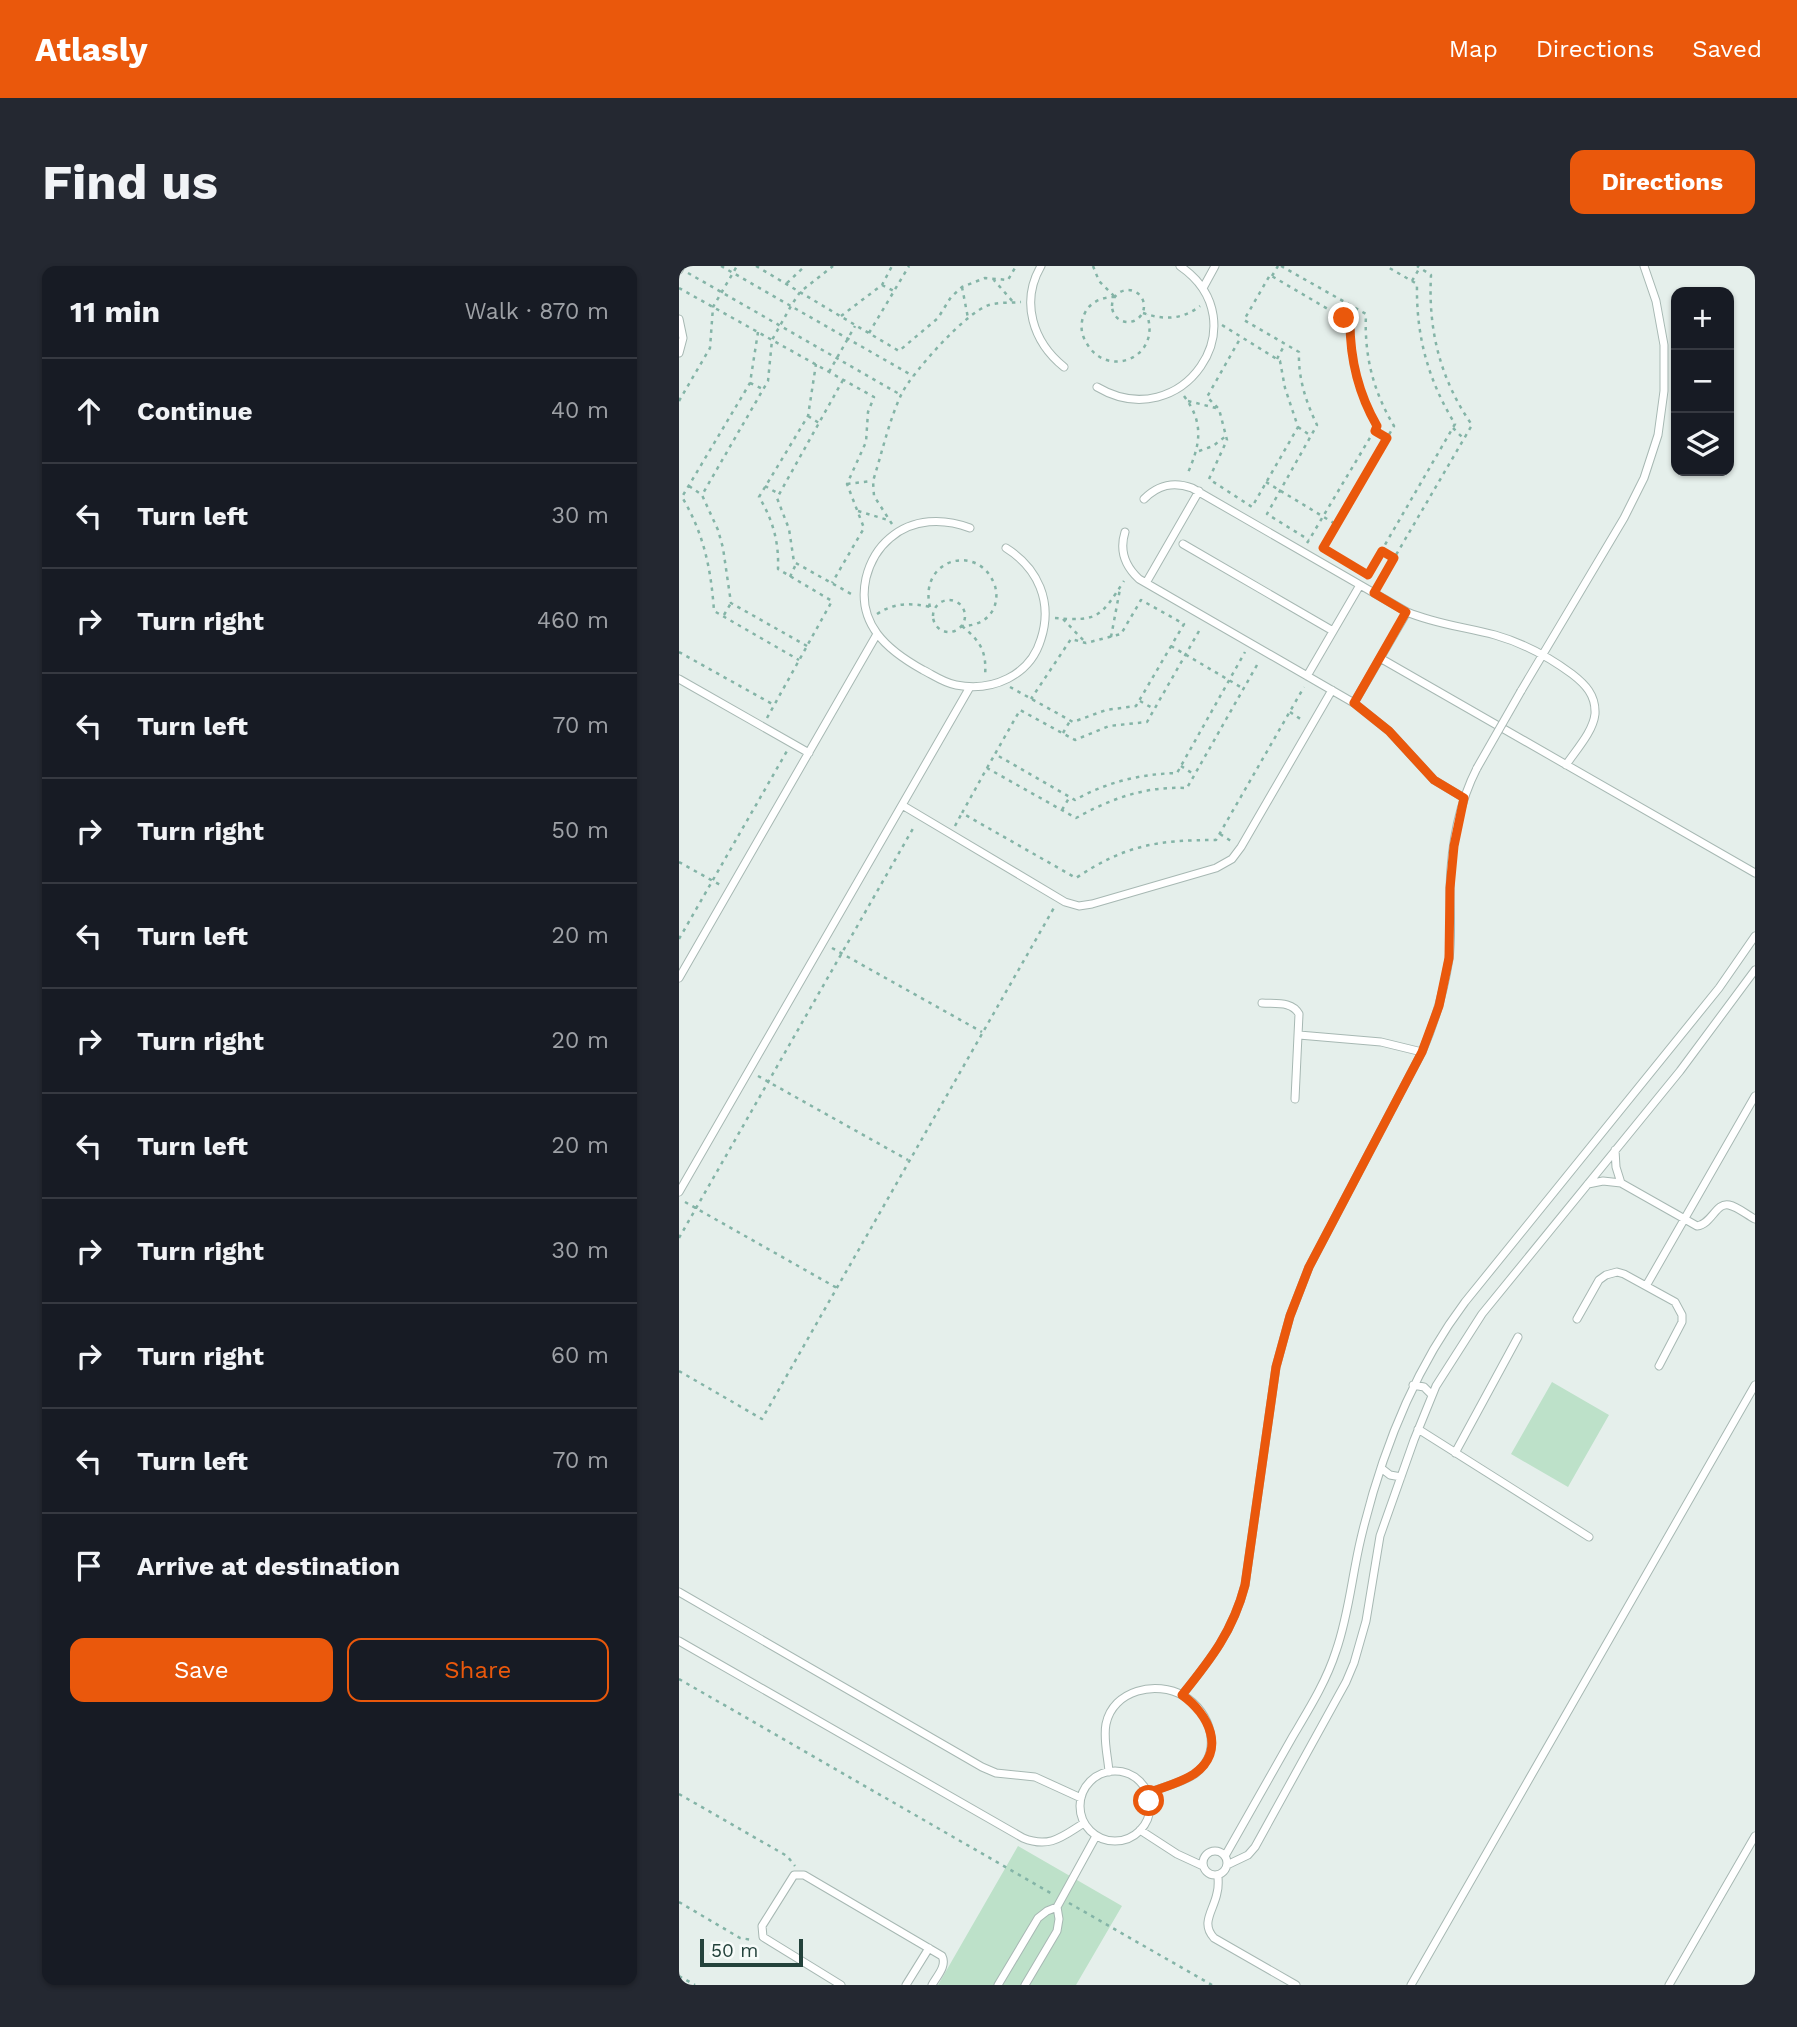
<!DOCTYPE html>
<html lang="en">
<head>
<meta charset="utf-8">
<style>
  body { margin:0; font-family:"Work Sans",sans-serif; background:#242831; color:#f1f3f6 }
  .controls { position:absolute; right:21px; top:21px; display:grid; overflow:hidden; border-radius:14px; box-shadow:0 2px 5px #0004 }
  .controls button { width:63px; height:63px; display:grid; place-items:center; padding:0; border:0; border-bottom:2px solid #363941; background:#171b24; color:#f1f3f6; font:35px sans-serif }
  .scale { position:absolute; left:21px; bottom:18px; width:103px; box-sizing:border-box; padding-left:7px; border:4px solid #23423b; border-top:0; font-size:19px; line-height:24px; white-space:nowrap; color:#23423b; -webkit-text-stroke:5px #f6fbf9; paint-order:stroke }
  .stop { position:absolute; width:21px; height:21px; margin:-16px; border:5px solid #ea580c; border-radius:50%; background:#fff }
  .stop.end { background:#ea580c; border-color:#fff; box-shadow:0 2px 7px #0008 }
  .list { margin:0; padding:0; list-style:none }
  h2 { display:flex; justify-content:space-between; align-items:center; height:91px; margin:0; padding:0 28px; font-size:30px }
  h2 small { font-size:23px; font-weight:400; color:#9ea1a6 }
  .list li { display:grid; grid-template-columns:46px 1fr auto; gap:21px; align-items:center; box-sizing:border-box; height:105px; padding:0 28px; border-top:2px solid #363941 }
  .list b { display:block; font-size:26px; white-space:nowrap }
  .list em { font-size:23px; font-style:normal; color:#9ea1a6 }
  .actions { display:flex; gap:14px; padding:21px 28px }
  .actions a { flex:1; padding:16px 0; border:2px solid #ea580c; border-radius:14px; text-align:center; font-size:24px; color:#ea580c }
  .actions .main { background:#ea580c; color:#fff }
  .icon { flex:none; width:38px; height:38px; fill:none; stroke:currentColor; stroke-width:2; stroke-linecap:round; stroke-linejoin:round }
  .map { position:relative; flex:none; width:1076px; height:1719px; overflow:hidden; border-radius:14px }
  header { display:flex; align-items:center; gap:42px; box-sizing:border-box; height:98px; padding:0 35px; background:#ea580c; color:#fff }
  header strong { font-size:33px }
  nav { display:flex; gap:38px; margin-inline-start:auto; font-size:24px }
  .intro { display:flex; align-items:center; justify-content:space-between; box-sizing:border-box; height:168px; padding:0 42px }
  h1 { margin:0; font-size:49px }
  .button { padding:18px 32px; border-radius:14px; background:#ea580c; color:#fff; font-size:24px; font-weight:700 }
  main { display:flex; gap:42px; padding:0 42px }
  aside { flex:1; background:#171b24; border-radius:14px; box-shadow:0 2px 5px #0004 }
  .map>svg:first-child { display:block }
  .green { fill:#bde1c9 }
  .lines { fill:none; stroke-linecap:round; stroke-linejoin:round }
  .service-casing { stroke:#a7b8b3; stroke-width:9 }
  .path { stroke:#84b4a7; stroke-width:2.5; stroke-dasharray:3.5 5; stroke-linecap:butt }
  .service { stroke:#fff; stroke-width:7 }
  .service-bridge-casing { stroke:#a7b8b3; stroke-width:9; stroke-linecap:butt }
  .service-bridge { stroke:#fff; stroke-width:7 }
  .route { stroke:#ea580c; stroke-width:9 }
</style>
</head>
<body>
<header>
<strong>Atlasly</strong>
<nav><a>Map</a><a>Directions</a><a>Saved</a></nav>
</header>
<div class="intro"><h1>Find us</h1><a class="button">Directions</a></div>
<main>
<aside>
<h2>11 min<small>Walk · 870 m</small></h2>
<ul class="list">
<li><svg class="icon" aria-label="ahead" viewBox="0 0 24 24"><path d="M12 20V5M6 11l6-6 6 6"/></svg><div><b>Continue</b></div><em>40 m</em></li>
<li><svg class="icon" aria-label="left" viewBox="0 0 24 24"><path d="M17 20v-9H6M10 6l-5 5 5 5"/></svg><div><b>Turn left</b></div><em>30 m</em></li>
<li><svg class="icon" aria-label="right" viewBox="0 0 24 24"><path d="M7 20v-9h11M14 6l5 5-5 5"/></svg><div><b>Turn right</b></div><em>460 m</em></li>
<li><svg class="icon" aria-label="left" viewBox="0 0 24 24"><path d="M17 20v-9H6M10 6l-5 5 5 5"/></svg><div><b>Turn left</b></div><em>70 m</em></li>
<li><svg class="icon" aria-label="right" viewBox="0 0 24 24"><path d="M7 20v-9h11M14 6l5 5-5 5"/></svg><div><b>Turn right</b></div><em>50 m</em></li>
<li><svg class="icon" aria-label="left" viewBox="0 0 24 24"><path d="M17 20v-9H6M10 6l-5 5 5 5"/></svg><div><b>Turn left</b></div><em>20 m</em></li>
<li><svg class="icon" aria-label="right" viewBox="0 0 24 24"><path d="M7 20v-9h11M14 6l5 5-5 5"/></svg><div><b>Turn right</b></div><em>20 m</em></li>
<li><svg class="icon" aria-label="left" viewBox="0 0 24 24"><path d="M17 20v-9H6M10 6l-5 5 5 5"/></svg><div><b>Turn left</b></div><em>20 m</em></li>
<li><svg class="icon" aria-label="right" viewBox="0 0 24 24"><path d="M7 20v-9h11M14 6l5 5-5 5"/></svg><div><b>Turn right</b></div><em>30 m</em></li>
<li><svg class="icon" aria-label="right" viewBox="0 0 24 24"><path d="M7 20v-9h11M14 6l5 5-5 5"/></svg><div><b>Turn right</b></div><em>60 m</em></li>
<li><svg class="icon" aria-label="left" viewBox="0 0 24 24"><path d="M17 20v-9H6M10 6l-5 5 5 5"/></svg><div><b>Turn left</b></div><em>70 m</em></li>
<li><svg class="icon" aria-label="arrive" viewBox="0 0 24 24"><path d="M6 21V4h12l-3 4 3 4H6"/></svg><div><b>Arrive at destination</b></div></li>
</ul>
<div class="actions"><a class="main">Save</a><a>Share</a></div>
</aside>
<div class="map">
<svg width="1076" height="1719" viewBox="0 0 1076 1719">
  <rect width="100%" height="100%" fill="#e5efeb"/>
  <path class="green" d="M873 1116 930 1149 889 1221 832 1188Z
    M339 1580 443 1640 397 1719H259Z"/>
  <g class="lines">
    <defs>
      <path id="service" d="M362 0C341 36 354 76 385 101
        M0 4 2 0
        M524 22 536 0
        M0 53 4 72 0 87
        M418 121C503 171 582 56 501 0
        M465 233C479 219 494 215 513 222L728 346C756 358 786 361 816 369 844 377 870 391 893 408 906 418 917 429 916 448 914 466 897 484 887 499
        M291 262C265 252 234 252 211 272 199 282 191 296 187 312 177 358 208 384 244 404 254 409 265 417 277 419 313 426 351 410 362 373 374 336 359 302 327 282
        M446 266C440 285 446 300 460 313L675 437 710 465 755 514 785 532
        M504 278 654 365
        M467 317 520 225
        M701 392 1076 607
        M628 410 681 319
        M0 413 130 487
        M842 425 945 252 965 212 979 169 985 125V79L977 35 965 0
        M675 437 728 346
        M223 539 386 636 400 640 413 638 537 602 553 593 562 581 653 424
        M0 712 198 368
        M583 737C597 738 613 735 620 748L616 833
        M620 769 702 776 743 786
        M936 884 937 901 942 917
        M909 918 924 915 942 917 1018 960C1033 958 1037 936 1050 939 1059 941 1068 949 1076 953
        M0 926 291 421
        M967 1020 1076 830
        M898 1053 920 1014 927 1009 938 1006 945 1008 996 1036 1003 1049V1056L980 1100
        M734 1119 745 1121 753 1129
        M739 1163 910 1271
        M776 1187 839 1071
        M702 1202 711 1209 722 1211
        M0 1326 303 1501 317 1507 356 1511 402 1532
        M0 1375 344 1572C371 1583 384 1570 405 1557
        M503 1429C532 1393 554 1365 566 1319L597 1101 611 1050 630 1001 743 786C756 756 765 725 770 693 773 669 771 646 771 622 772 581 779 539 798 502
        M401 1540a35 35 0 1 1 70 0a35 35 0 1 1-70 0Z
        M430 1506C429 1491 424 1473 427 1458 434 1424 477 1414 505 1430 532 1446 544 1485 517 1507 504 1517 483 1521 468 1527
        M461 1564 498 1588 524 1600
        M524 1597a12 12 0 1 1 24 0a12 12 0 1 1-24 0Z
        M546 1590C569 1550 591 1510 614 1470 630 1443 647 1416 657 1385 670 1348 673 1309 682 1272 702 1188 734 1105 786 1036L1040 722 1076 670
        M548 1599 569 1589 576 1581 667 1416 675 1397 687 1355 701 1270 735 1174 757 1120 803 1048 1001 805 1076 704
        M539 1609C539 1615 540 1621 538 1627 535 1644 521 1657 535 1672L617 1719
        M162 1719 84 1671 83 1660 115 1609H125L263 1690C268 1700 258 1710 253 1719
        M227 1719 250 1682
        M319 1719 359 1652 368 1645 378 1641
        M346 1719 378 1665 380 1653 378 1641 417 1570
        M732 1719 1076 1119
        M990 1719 1076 1570"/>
    </defs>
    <use href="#service" class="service-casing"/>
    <path class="path" d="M42 0 234 110
      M77 0 220 85 259 52 272 31 283 21 306 12 329 14 337 0
      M414 0 420 15 436 31
      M602 0 687 48C685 89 694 125 715 160L644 282 689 309
      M9 7 222 129
      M593 10 599 0
      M314 13 335 37
      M733 15 740 3
      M108 17 126 0
      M203 19 215 25
      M283 21 289 52
      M0 22 195 131 189 146 187 176 168 218 185 262 153 317
      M433 40a16 16 0 1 1 32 0a16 16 0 1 1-32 0Z
      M436 31C423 31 410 36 405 49 401 58 402 68 407 76 427 114 483 92 468 49
      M464 47C485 54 503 54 521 40
      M162 50 203 19 213 0
      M665 52 673 40
      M543 59 601 95 606 122 619 161 573 241 530 213 548 174 540 143 528 131 562 71
      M79 66 71 117 3 231C25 268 32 303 35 345L120 394
      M190 67 230 0
      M598 93 606 78
      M150 106 176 60
      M164 114 98 232 110 263 115 296 174 329
      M71 117 84 123
      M505 130C526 158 521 179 508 209
      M0 135 31 82 34 41 58 0
      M509 135 537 142
      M129 150 140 157
      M619 161 632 170
      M774 162 784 172
      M696 165 708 172
      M520 185 534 180 547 170
      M587 216 658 259
      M168 218 193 215
      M10 220 23 229
      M86 220 100 228
      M179 245 209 254
      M213 258 195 230 194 215C203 187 210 154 223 127 234 106 287 46 310 39 320 36 332 37 342 36
      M628 277 630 274 698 160C679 127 671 94 671 56L591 9 565 54 620 86C619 112 627 136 638 159L588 248 630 274
      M703 285 715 292
      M689 308 776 158C749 114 737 70 738 18L707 0
      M111 311 117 298
      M700 318 793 159C761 113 749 64 752 9L738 0
      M254 350a16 16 0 1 1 32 0a16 16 0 1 1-32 0Z
      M251 341C239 292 301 276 316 320 318 327 318 334 315 342 309 355 296 360 283 360
      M198 348C216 336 232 337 252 341
      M45 349 52 337
      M376 352C420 356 422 350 445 315
      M384 353 406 376
      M283 360C301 375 308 385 306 410
      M520 365 468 456 430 460 396 474 341 444 316 488 396 534C428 516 461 508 498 507L566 386
      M432 371 441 323
      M128 380 52 337 44 282 39 264 23 229 89 115 93 74 112 40 121 26 154 0
      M492 380 565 423
      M0 386 95 439
      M578 399 508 522C467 520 433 532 397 552L308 502 283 547 397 612C446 579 479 574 537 574L625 421
      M331 421 394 456 427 444 457 440 505 358 462 334 442 368 407 377 392 373 352 433
      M461 435 475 443
      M611 446 623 454
      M88 452 153 335 99 303C100 276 94 254 80 231L129 150 137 98
      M384 467 391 455
      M502 500 516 509
      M308 502 316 488
      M383 544 390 532
      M276 560 283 547
      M541 568 552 575
      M0 596 43 620
      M0 673 108 485
      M153 682 303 766
      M79 810 229 894
      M6 936 158 1022
      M0 972 236 559
      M0 1105 83 1153 376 640
      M0 1413 375 1629
      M0 1528 108 1590 116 1600
      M0 1636 61 1672 74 1674
      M390 1637 533 1719
      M0 1710 16 1719"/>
    <use href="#service" class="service"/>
    <defs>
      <path id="service-bridge" d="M798 502 842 425"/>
    </defs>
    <use href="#service-bridge" class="service-bridge-casing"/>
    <use href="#service-bridge" class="service-bridge"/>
  </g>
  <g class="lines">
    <path class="route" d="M470 1535 468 1527C483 1522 501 1517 515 1508 548 1485 530 1448 503 1429 532 1393 554 1365 566 1319L597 1101 611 1050 630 1001 743 786 760 740 770 692 771 622 775 580 785 532 755 514 710 465 675 437 727 346 695 327 715 292 703 285 689 309 644 282 708 172 696 165 698 160C679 127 671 94 671 56L665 52"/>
  </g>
</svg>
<div class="controls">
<button>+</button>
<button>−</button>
<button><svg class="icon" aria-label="layers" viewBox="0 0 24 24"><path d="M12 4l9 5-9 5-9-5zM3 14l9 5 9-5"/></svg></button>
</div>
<div class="scale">50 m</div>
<div class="stop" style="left:470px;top:1535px"></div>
<div class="stop end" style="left:665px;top:52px"></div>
</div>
</main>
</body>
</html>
